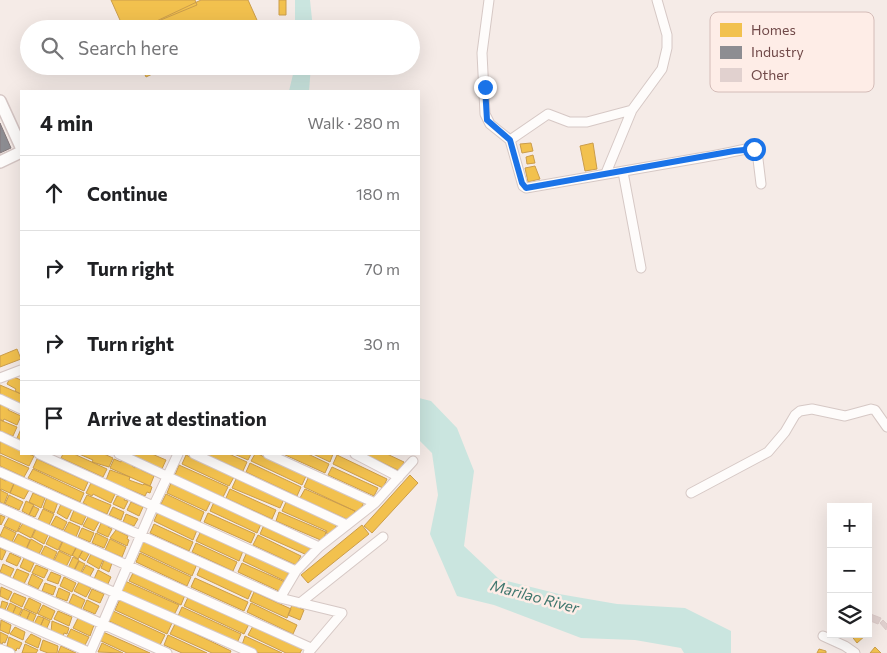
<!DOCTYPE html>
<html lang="en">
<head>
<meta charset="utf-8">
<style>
  body { margin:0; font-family:Commissioner,sans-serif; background:#f2f2f2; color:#202124 }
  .controls { position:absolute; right:15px; bottom:15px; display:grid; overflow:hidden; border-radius:0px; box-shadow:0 5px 20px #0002 }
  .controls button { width:45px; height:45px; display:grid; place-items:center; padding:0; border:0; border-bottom:1px solid #e0e0e0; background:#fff; color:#202124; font:25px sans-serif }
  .stop { position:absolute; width:15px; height:15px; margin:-11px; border:4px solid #1a73e8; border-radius:50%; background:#fff }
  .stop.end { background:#1a73e8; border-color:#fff; box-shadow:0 1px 5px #0008 }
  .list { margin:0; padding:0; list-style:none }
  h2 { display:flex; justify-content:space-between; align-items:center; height:65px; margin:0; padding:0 20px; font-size:21px }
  h2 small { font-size:16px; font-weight:400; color:#757577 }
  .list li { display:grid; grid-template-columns:32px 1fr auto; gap:15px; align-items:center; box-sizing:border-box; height:75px; padding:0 20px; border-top:1px solid #e0e0e0 }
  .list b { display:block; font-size:19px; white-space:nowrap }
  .list em { font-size:16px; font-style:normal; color:#757577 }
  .icon { flex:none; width:28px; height:28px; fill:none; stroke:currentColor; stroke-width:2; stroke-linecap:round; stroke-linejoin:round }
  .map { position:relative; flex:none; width:887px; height:653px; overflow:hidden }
  .search { position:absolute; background:#fff; box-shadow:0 5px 20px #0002; left:20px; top:20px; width:400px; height:55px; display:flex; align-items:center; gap:12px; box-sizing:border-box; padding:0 18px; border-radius:28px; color:#757577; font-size:19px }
  .panel { position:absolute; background:#fff; box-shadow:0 5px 20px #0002; left:20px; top:90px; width:400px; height:365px; border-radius:0px }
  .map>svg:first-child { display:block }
  .water { fill:#cae5df }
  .homes { fill:#f2c14e; stroke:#cb9d4c }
  .industry { fill:#8d8d92; stroke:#85797c }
  .building { fill:#e1d1cf; stroke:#ddccca }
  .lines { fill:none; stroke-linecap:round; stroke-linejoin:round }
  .street-casing { stroke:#d6c8c5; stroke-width:11 }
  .secondary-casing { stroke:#d5c6c4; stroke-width:14 }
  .street { stroke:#fefcfb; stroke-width:9 }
  .secondary { stroke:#fefcfb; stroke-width:11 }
  .route { stroke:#1a73e8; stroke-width:6 }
  .labels { text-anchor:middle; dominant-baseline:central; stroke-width:5; stroke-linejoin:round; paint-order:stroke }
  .water-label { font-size:15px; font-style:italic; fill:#3e766d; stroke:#feede7 }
  .key { fill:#feede7; stroke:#d4bcb8; stroke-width:1 }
  .key-label { font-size:14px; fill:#714a49 }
</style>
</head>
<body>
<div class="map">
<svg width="887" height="653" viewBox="0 0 887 653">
  <rect width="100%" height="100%" fill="#f5ebe7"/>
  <path class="water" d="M295 0H310L313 29H295Z
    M295 66H311L309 91H289Z
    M419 398 431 401 457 428 474 471 464 546 499 579 559 594 617 604 685 608 731 631V653H684L681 648 635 640 581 638 494 605 457 596 430 534 438 495 432 453 419 440Z"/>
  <path class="homes" d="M111 0H195L197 5 139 29H124Z
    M201 0H248L261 29H147L146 26Z
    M279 0H286V15H279Z
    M141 66H169L146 77Z
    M531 143 533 151 522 153 520 144Z
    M593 143 597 169 585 171 580 146Z
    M533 155 535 163 527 164 526 157Z
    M535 166 540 179 528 182 525 168Z
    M17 349 21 359 0 367V356Z
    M11 376 21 380V394L15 391 16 389 7 384Z
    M0 385 21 394V405L0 394Z
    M0 404 9 408 8 410 21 416 17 425 4 419 3 421 0 419Z
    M0 420 17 427 13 436 0 431Z
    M21 429V440L17 438Z
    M0 441 21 451V454H28L34 456 29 466 0 453Z
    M63 454H74L107 469 103 477 61 458Z
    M79 454H104L113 458 109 467 92 462 93 460Z
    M128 454H152L166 460 161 471Z
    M204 454H229L247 462 243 471Z
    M234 454H251L248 460Z
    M255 454H258L306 476 302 485 251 461Z
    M283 454H308L329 464 325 473Z
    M313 454H333L330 462Z
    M364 454H387L404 462 400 471Z
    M0 455 29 468 24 477 0 466Z
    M186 455 234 477 229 486 182 464Z
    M337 455 387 479 383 488 333 464Z
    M37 459 88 482 84 491 33 468Z
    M114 459 121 462 122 459 133 464 132 466 135 468 136 465 142 468 141 470 154 476 150 486 110 468Z
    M250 463 301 487 297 496 246 472Z
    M179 465 228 487 223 497 175 475Z
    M332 467 378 488 374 496 328 475Z
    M33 469 84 493 80 502 28 478Z
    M110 470 130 477 129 480 143 485 144 484 152 487 150 493 147 492 145 496 126 488 125 490 119 488 120 486 106 480Z
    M410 475 418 483 372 533 364 526Z
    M309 476 364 502 359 513 304 487Z
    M0 478 6 481 8 478 12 480 11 483 14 484 10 493 1 489 0 490Z
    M236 479 242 481 243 479 284 499 280 508 232 488Z
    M14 483 29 490 24 499 10 493Z
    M91 483 115 494 111 503 93 494 92 496 86 493Z
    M171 483 211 501 206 511 167 493Z
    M230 489 276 510 272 519 226 498Z
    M305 489 355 511 351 521 300 498Z
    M0 490 8 494 4 504 0 502Z
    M33 493 45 498 41 508 29 502Z
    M120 493 126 496 124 500 128 501 124 509 113 504 117 496H119Z
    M166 494 204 512 200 522 161 504Z
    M9 495 23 502 19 510 5 504Z
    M87 495 111 505 107 514 92 508 91 510 86 508 87 505 83 503Z
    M47 497 58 502 54 513 43 508Z
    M26 501 34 505 29 515 22 511Z
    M131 502 143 507 139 516 127 510Z
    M214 502 261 524 257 533 210 511Z
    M286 502 301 509 302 506 337 524 332 535 326 533 327 531 282 511Z
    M61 504 72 509 67 519 57 513Z
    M33 506 39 509 35 517 29 515Z
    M113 507 124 512 121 520 109 515Z
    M43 509 54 514 49 525 38 520Z
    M74 510 86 516 82 525 70 520Z
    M158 512 197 530 193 540 154 521Z
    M279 512 326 532 323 541 276 521Z
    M208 513 255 534 251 543 204 522Z
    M126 514 138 519 134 526 123 522Z
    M0 515 5 517 1 525 0 524Z
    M56 516 67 522 63 530 51 525Z
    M9 517 21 523 17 532 4 526Z
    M88 517 99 522 94 531 83 526Z
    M102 521 109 525 108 527 112 529 108 537 97 532Z
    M69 522 80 527 76 537 64 531Z
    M23 523 35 529 31 538 18 531Z
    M154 524 193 542 189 551 150 533Z
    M264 525 311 546 307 555 260 534Z
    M362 525 369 534 308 583 301 575Z
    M4 527 16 533 12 542 0 536Z
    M82 528 94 533 90 542 78 537Z
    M36 529 48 535 44 544 32 537Z
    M116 530 128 536 127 539 129 540 127 546 110 538Z
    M201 531 243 551 239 561 196 541Z
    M96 533 108 539 104 548 92 543Z
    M18 534 30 540 26 549 13 543Z
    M258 535 301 556 296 565 253 545Z
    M50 536 62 542 58 550 46 544Z
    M31 539 43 546 39 554 27 548Z
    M110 539 126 547 122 557 105 550Z
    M144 540 197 564 192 576 139 551Z
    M63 541 76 547 72 556 59 550Z
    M196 543 237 562 233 571 192 552Z
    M45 546 57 552 53 561 41 554Z
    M77 547 83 550 78 559 72 555Z
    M0 548 6 551 2 560 0 559Z
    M83 550 89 554 85 561 79 557Z
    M59 551 71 557 66 567 54 561Z
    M247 552 289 572 285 581 243 561Z
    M10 553 21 558 17 566 6 561Z
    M140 553 191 577 187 586 136 562Z
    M91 554 103 560 99 569 87 562Z
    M73 557 79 560 74 570 68 568Z
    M24 558 34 563 30 572 20 567Z
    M104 560 112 563 109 572 101 568Z
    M79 561 85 564 80 574 74 571Z
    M242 563 285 582 281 592 238 572Z
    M3 564 14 569 10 577 0 572Z
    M36 565 48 570 44 578 32 573Z
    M86 565 94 569 89 578 81 574Z
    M201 566 252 590 248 599 197 575Z
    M17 569 29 574 24 584 13 578Z
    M98 570 111 577 107 586 94 579Z
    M134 571 185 595 181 605 129 581Z
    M51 572 61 576 58 584 47 580Z
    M32 574 43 580 38 589 28 584Z
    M64 577 76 583 72 592 60 586Z
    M195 578 248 602 244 611 191 587Z
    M125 581 179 605 174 615 121 591Z
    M79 582 91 588 86 597 74 591Z
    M45 583 56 587 53 595 42 591Z
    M1 587 12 592 8 600 0 596Z
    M59 588 70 593 67 601 56 597Z
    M92 589 104 594 100 603 88 598Z
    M254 592 291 609 287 618 250 601Z
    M14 593 26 598 22 607 10 601Z
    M73 594 85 600 81 609 69 603Z
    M189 595 249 624 244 634 184 606Z
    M29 598 41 604 37 614 24 608Z
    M120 599 172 623 167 634 115 610Z
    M87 600 99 606 95 614 83 609Z
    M2 601 8 603 4 612 0 610Z
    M10 603 16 606 12 615 6 612Z
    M251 603 297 625 293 634 247 612Z
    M43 605 55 611 51 620 38 614Z
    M292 605 304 610 300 620 288 615Z
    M16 606 22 609 18 617 12 615Z
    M182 607 241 634 237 643 178 616Z
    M23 609 30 612 26 621 19 618Z
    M58 611 72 617 69 626 54 619Z
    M113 611 165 635 160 645 109 621Z
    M30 612 36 615 32 624 26 621Z
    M38 616 44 618 40 627 34 624Z
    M44 618 50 621 46 630 40 627Z
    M78 618 94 625 90 636 73 628Z
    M1 620 11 625 9 634 0 630Z
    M52 621 69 628 67 634 64 633 63 637 51 632Z
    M175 624 231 651 230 653H212L170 634Z
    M253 626 302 649 300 653H286L248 635Z
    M15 627 25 632 23 640 10 634Z
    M71 629 89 637 84 647 66 639Z
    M0 632 8 636 5 643 3 642 2 644 0 643Z
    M103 632 150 653H127L99 640Z
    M31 634 41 639 38 648 25 642Z
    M850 634H865L866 635 857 643Z
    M168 635 207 653H182L164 645Z
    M245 636 282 653H259L242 645Z
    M9 637 22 643 19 649 17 648 16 651 7 646Z
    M43 640 58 646 57 653H48L40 650Z
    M102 643 123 653 98 652Z
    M25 644 38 650 36 653H22Z
    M61 646 76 653H58Z
    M875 647 881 653H870Z
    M819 649 826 651V653H817Z"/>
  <path class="industry" d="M0 123 11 148 0 153Z"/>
  <path class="building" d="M868 613 881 618 878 624 868 620Z
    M883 620 887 624 886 630 880 623Z"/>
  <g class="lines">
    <defs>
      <path id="street" d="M489 0 482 53 485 114 490 124 510 140 523 186 526 188C586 178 645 167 705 157 720 155 735 151 751 148L757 151 761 184
        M510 140 548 114 569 122H587L632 110
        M623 172 641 268
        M606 173 632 110 662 69 667 48V35L657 0
        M0 378 21 370
        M0 399 21 409
        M0 436 21 446
        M39 454 296 571
        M119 454 319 547
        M194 454 347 525
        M268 454 375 503
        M355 454 399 477
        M0 472 280 598
        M691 493 768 452 785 432 795 415 800 411 812 409 845 416 871 409 875 410 887 427
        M0 508 311 648
        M0 542 252 653
        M0 578 167 653
        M300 603 383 537
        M0 613 91 653
        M823 636 845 646 855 653
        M0 649 10 653
        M90 653 153 507 178 454
        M308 653 342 613 280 598 296 571 319 547 375 503 413 461"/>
      <path id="secondary" d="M0 101 21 147
        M0 162 21 152"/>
    </defs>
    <use href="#street" class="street-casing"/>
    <use href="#secondary" class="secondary-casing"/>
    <use href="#street" class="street"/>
    <use href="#secondary" class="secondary"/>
  </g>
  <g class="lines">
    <path class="route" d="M485 87 487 120 510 140 522 183 526 188 734 151 754 149"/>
  </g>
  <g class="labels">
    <g class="water-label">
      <text transform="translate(535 596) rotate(15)">Marilao River</text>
    </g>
  </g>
  <rect x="710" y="12" width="164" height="80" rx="8" class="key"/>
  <rect x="720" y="23" width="22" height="14" fill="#f2c14e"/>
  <rect x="720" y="46" width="22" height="13" fill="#8d8d92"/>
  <rect x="720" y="68" width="22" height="14" fill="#e1d1cf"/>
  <g class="key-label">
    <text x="751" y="35">Homes</text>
    <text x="751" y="57">Industry</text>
    <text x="751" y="80">Other</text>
  </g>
</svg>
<div class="controls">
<button>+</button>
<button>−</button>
<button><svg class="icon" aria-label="layers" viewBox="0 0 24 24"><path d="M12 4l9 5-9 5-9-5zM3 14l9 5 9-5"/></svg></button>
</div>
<div class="stop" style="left:754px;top:149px"></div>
<div class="stop end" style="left:485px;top:87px"></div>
<div class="search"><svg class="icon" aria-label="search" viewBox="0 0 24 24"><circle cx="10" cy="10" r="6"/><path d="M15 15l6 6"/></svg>Search here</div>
<section class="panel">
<h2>4 min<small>Walk · 280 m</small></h2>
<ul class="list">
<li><svg class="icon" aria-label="ahead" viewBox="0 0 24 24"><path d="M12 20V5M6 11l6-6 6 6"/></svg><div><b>Continue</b></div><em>180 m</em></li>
<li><svg class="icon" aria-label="right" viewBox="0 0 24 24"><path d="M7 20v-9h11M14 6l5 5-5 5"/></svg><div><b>Turn right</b></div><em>70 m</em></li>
<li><svg class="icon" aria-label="right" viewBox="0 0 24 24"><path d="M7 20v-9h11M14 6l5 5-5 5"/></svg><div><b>Turn right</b></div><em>30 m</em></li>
<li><svg class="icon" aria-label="arrive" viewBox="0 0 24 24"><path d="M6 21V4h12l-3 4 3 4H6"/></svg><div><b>Arrive at destination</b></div></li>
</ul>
</section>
</div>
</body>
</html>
